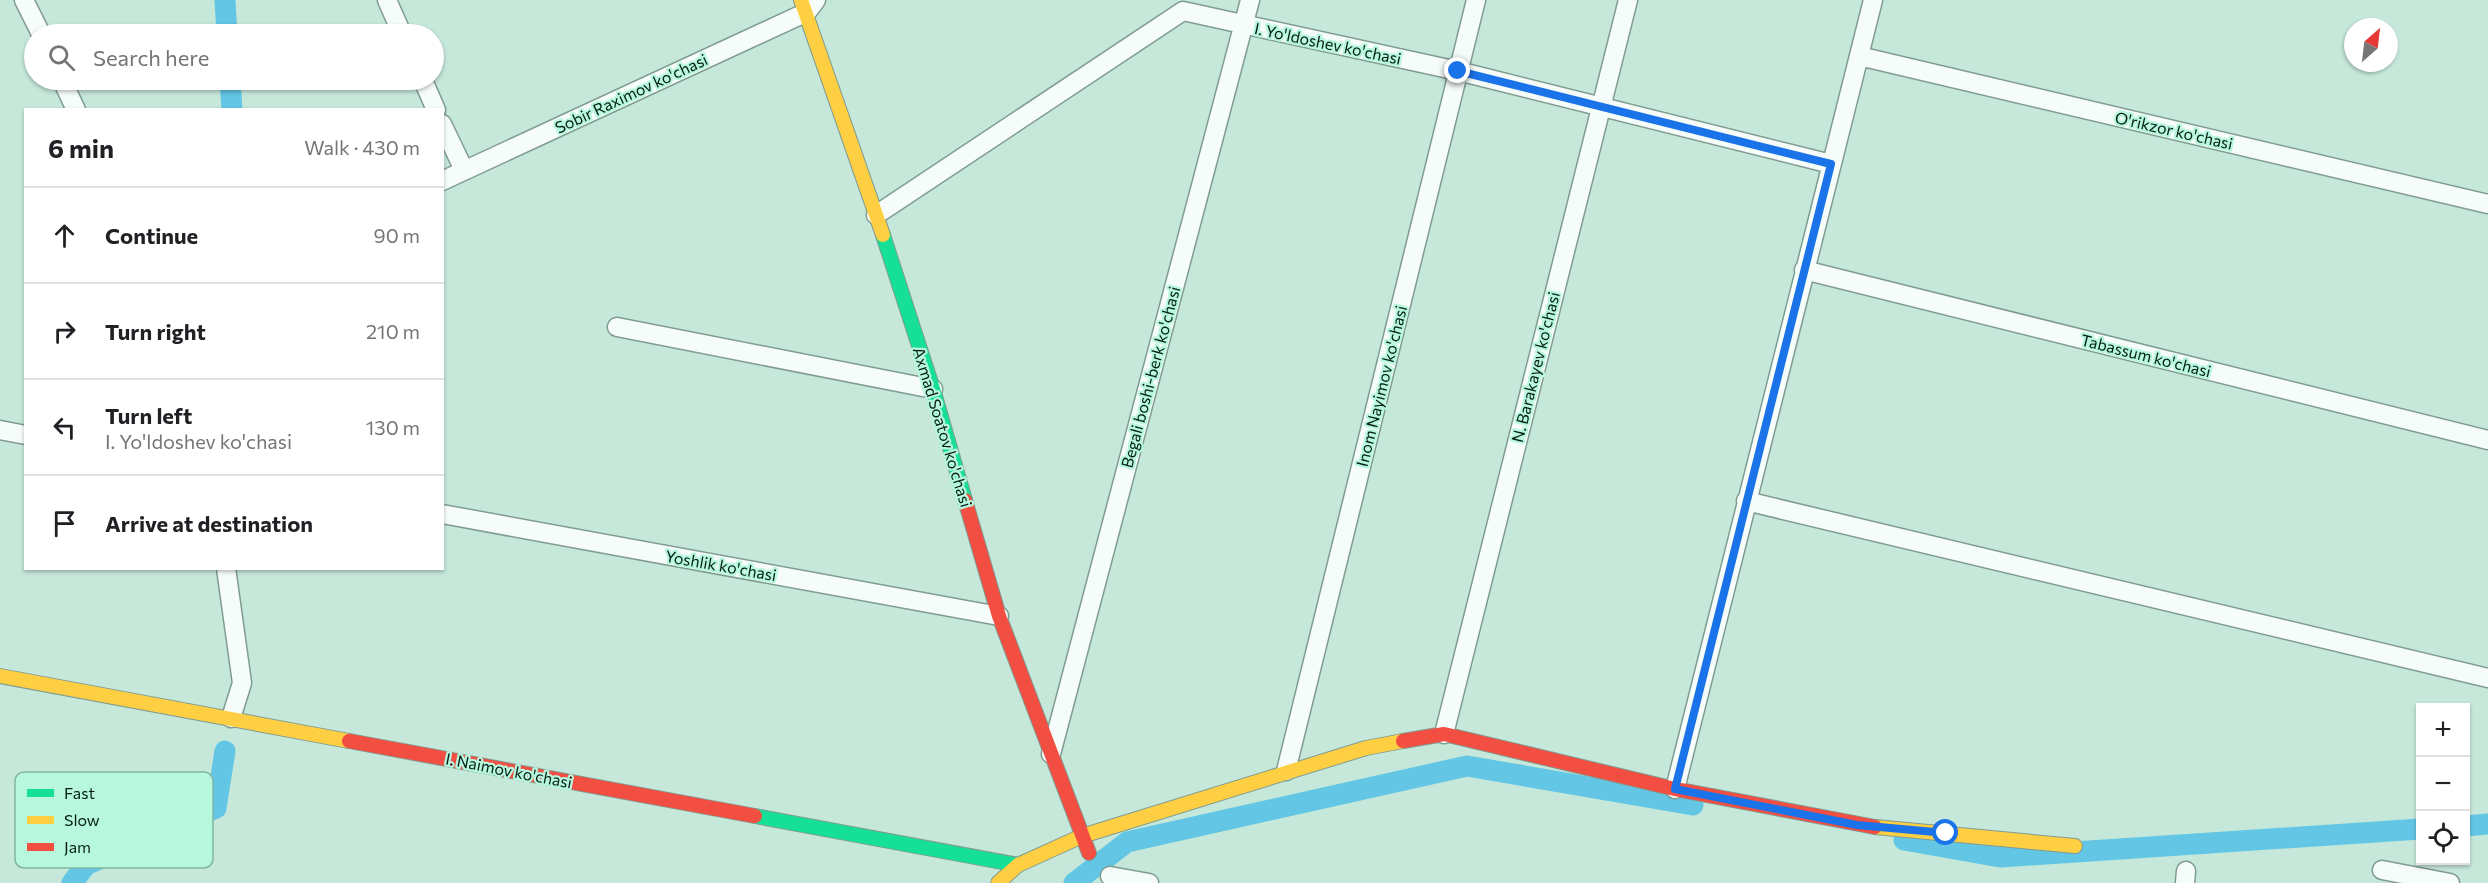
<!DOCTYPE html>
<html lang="en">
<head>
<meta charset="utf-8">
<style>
  body { margin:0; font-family:Commissioner,sans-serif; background:#f2f2f2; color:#202124 }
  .controls { position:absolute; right:18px; bottom:18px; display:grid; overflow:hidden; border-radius:0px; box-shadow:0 2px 4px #0004 }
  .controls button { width:54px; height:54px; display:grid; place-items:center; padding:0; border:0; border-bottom:2px solid #e0e0e0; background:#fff; color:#202124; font:30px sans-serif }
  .compass { position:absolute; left:2344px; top:18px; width:54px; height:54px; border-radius:50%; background:#fff; box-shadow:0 2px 4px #0004; rotate:28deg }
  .stop { position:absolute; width:18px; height:18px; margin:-14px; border:4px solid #1a73e8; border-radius:50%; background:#fff }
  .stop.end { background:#1a73e8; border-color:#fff; box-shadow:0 2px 6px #0008 }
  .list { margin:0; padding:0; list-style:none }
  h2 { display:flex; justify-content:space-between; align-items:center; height:78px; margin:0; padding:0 24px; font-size:26px }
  h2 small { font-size:20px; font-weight:400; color:#757577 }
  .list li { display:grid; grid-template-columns:39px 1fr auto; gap:18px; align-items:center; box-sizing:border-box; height:96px; padding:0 24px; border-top:2px solid #e0e0e0 }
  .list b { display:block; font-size:22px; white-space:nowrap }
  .list p { margin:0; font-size:20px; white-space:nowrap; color:#757577 }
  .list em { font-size:20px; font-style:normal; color:#757577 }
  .icon { flex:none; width:33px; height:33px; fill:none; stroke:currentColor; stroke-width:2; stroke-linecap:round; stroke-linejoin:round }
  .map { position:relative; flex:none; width:2488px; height:883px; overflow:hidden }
  .search { position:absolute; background:#fff; box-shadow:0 2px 4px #0004; left:24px; top:24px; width:420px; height:66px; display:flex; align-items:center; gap:15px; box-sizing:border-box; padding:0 21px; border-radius:33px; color:#757577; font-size:22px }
  .panel { position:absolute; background:#fff; box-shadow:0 2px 4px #0004; left:24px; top:108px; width:420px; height:462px; border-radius:0px }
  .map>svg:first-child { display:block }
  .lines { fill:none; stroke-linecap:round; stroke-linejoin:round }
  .canal { stroke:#62c6e4; stroke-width:21 }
  .street-casing { stroke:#809c91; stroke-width:21 }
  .fast-casing { stroke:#809c91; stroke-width:16 }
  .slow-casing { stroke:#809c91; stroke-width:16 }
  .jam-casing { stroke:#809c91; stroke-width:16 }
  .street { stroke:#f6fcf9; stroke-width:18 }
  .fast { stroke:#16e098; stroke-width:14 }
  .slow { stroke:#ffcf43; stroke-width:14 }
  .jam { stroke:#f24e42; stroke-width:14 }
  .route { stroke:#1a73e8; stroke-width:8 }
  .labels { text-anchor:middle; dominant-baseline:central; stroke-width:4.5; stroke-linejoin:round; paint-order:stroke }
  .street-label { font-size:16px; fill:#041d15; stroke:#b7f7de }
  .key { fill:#b7f7de; stroke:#81b6a2; stroke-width:1.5 }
  .key-label { font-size:16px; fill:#041d15 }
</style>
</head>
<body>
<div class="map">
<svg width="2488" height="883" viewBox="0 0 2488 883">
  <rect width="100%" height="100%" fill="#c6e8da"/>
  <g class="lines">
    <path class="canal" d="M225 0 227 34
      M230 80 232 110
      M2466 826 2488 824
      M1904 840 2000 857 2420 829
      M72 883 86 865 216 808 225 751
      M1074 883 1127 842 1467 766 1693 805"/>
    <defs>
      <path id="street" d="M24 0 41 34
        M387 0 402 34
        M1859 56 2488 204
        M62 80 76 110
        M423 80 436 110
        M442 124 464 170
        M442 181 807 12 816 0
        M876 215 1183 11 1458 71 1831 164
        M1804 270 2488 440
        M617 327 933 389
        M0 430 26 435
        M1746 501 2488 678
        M442 514 999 616
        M226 568 242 683 231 718
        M1444 734 1628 0
        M1051 754 1250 0
        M1286 771 1476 0
        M1675 789 1873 0
        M2382 870 2450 883
        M1110 876 1149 883
        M2185 883 2186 871"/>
      <path id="fast" d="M883 235 933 389 965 500
        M755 816 1018 865"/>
      <path id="slow" d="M801 0 883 235
        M0 676 349 741
        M1875 827 2075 846
        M998 883 1018 865 1082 836 1366 748 1403 741"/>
      <path id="jam" d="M965 500 999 616 1089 853
        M349 741 755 816
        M1403 741 1444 734 1675 789 1875 827"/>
    </defs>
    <use href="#street" class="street-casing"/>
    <use href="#fast" class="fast-casing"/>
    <use href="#slow" class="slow-casing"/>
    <use href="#jam" class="jam-casing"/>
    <use href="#street" class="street"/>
    <use href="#fast" class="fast"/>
    <use href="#slow" class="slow"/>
    <use href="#jam" class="jam"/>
  </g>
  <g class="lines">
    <path class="route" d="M1458 71 1831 164 1675 789 1857 825 1946 833"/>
  </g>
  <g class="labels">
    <g class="street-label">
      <text transform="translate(1328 43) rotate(12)">I. Yo'ldoshev ko'chasi</text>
      <text transform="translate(631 93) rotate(-25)">Sobir Raximov ko'chasi</text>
      <text transform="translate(2174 130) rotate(13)">O'rikzor ko'chasi</text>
      <text transform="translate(2146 355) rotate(14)">Tabassum ko'chasi</text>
      <text transform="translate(1535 367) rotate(-76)">N. Barakayev ko'chasi</text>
      <text transform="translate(1150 377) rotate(-75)">Begali boshi-berk ko'chasi</text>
      <text transform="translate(1381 386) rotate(-76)">Inom Nayimov ko'chasi</text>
      <text transform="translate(943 427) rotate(73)">Axmad Soatov ko'chasi</text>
      <text transform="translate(721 565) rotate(10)">Yoshlik ko'chasi</text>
      <text transform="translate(509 770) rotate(11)">I. Naimov ko'chasi</text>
    </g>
  </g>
  <rect x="15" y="772" width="198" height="96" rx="9" class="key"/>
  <rect x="27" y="789" width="27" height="8" fill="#16e098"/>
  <rect x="27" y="816" width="27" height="8" fill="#ffcf43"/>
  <rect x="27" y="843" width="27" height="8" fill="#f24e42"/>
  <g class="key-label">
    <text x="64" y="799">Fast</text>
    <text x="64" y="826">Slow</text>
    <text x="64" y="853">Jam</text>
  </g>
</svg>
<div class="controls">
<button>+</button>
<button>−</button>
<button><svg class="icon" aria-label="locate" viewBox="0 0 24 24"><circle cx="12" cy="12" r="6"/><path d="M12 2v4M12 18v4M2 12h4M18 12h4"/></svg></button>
</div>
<svg class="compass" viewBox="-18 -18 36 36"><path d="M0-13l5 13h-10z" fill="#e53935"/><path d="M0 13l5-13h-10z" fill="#757577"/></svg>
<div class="stop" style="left:1946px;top:833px"></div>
<div class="stop end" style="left:1458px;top:71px"></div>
<div class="search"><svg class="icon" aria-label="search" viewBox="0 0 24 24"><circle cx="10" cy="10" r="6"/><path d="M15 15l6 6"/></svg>Search here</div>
<section class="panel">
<h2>6 min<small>Walk · 430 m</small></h2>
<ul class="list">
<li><svg class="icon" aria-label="ahead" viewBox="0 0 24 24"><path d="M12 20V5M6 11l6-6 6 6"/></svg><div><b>Continue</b></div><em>90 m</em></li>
<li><svg class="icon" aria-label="right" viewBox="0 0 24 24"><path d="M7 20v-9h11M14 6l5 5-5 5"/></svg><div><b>Turn right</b></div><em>210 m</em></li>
<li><svg class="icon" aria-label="left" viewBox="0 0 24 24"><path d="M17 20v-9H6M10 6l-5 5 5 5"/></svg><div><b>Turn left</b><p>I. Yo'ldoshev ko'chasi</p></div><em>130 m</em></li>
<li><svg class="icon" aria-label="arrive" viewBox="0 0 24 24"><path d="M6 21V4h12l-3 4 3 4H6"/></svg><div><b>Arrive at destination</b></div></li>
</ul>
</section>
</div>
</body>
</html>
